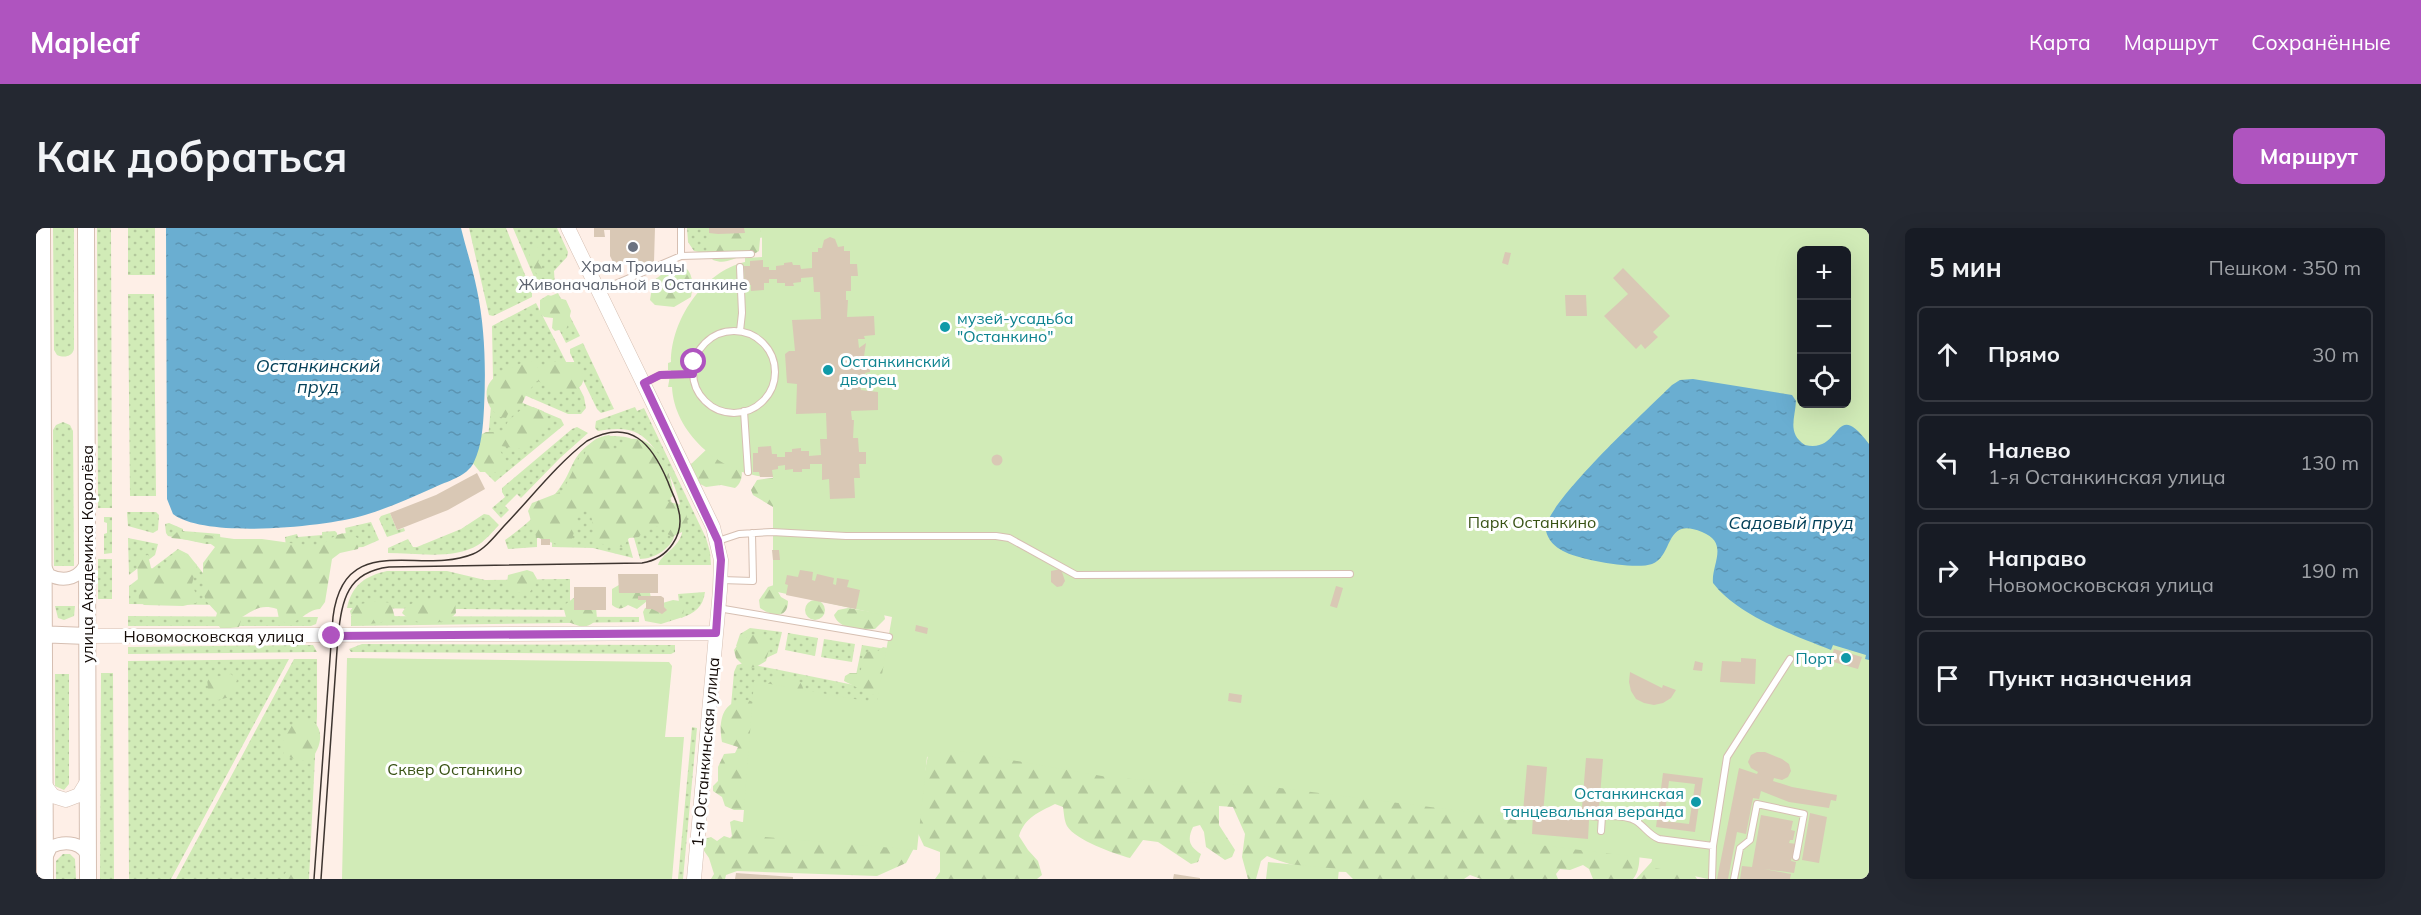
<!DOCTYPE html>
<html lang="ru">
<head>
<meta charset="utf-8">
<style>
  body { margin:0; font-family:Mulish,sans-serif; background:#242831; color:#f1f3f6 }
  .controls { position:absolute; right:18px; top:18px; display:grid; overflow:hidden; border-radius:9px; box-shadow:0 6px 24px #0002 }
  .controls button { width:54px; height:54px; display:grid; place-items:center; padding:0; border:0; border-bottom:2px solid #363941; background:#171b24; color:#f1f3f6; font:30px sans-serif }
  .stop { position:absolute; width:18px; height:18px; margin:-14px; border:4px solid #af54bf; border-radius:50%; background:#fff }
  .stop.end { background:#af54bf; border-color:#fff; box-shadow:0 2px 6px #0008 }
  .list { margin:0; padding:0; list-style:none }
  h2 { display:flex; justify-content:space-between; align-items:center; height:78px; margin:0; padding:0 24px; font-size:26px }
  h2 small { font-size:20px; font-weight:400; color:#9ea1a6 }
  .list li { display:grid; grid-template-columns:39px 1fr auto; gap:18px; align-items:center; box-sizing:border-box; height:96px; margin:0 12px 12px; padding:0 12px; border:2px solid #363941; border-radius:9px }
  .list b { display:block; font-size:22px; white-space:nowrap }
  .list p { margin:0; font-size:20px; white-space:nowrap; color:#9ea1a6 }
  .list em { font-size:20px; font-style:normal; color:#9ea1a6 }
  .icon { flex:none; width:33px; height:33px; fill:none; stroke:currentColor; stroke-width:2; stroke-linecap:round; stroke-linejoin:round }
  .map { position:relative; flex:none; width:1833px; height:651px; overflow:hidden; border-radius:9px }
  header { display:flex; align-items:center; gap:36px; box-sizing:border-box; height:84px; padding:0 30px; background:#af54bf; color:#fff }
  header strong { font-size:28px }
  nav { display:flex; gap:33px; margin-inline-start:auto; font-size:21px }
  .intro { display:flex; align-items:center; justify-content:space-between; box-sizing:border-box; height:144px; padding:0 36px }
  h1 { margin:0; font-size:42px }
  .button { padding:15px 27px; border-radius:9px; background:#af54bf; color:#fff; font-size:21px; font-weight:700 }
  main { display:flex; gap:36px; padding:0 36px }
  aside { flex:1; background:#171b24; border-radius:9px; box-shadow:0 6px 24px #0002 }
  .map>svg:first-child { display:block }
  .grass { fill:url(#grass-dots) }
  .forest { fill:url(#forest-firs) }
  .park { fill:#d1ebb7; fill-rule:evenodd }
  .water { fill:url(#water-ripples) }
  .building { fill:#d9c8b5; fill-rule:evenodd }
  .lines { fill:none; stroke-linecap:round; stroke-linejoin:round }
  .service-casing { stroke:#d6bfb2; stroke-width:8 }
  .minor-casing { stroke:#d6bfb2; stroke-width:14 }
  .tertiary-casing { stroke:#d6bfb2; stroke-width:15 }
  .secondary-casing { stroke:#d6bfb2; stroke-width:18 }
  .service { stroke:#fff; stroke-width:6 }
  .minor { stroke:#fff; stroke-width:12 }
  .tertiary { stroke:#fff; stroke-width:14 }
  .secondary { stroke:#fff; stroke-width:16 }
  .tram { stroke:#3e3530; stroke-width:1.5 }
  .route { stroke:#af54bf; stroke-width:8 }
  .worship-dot { fill:#6b7280; stroke:#fff; stroke-width:2 }
  .culture-dot { fill:#0f9aa8; stroke:#fff; stroke-width:2 }
  .labels { text-anchor:middle; dominant-baseline:central; stroke-width:6; stroke-linejoin:round; paint-order:stroke }
  .worship-label { font-size:16px; fill:#5b616d; stroke:#fff }
  .culture-label { font-size:16px; fill:#0d838f; stroke:#fff; text-anchor:start }
  .park-label { font-size:16px; fill:#385214; stroke:#fff }
  .street-label { font-size:16px; fill:#150d09; stroke:#fff }
  .water-label { font-size:18px; font-style:italic; fill:#054159; stroke:#fff }
</style>
</head>
<body>
<header>
<strong>Mapleaf</strong>
<nav><a>Карта</a><a>Маршрут</a><a>Сохранённые</a></nav>
</header>
<div class="intro"><h1>Как добраться</h1><a class="button">Маршрут</a></div>
<main>
<div class="map">
<svg width="1833" height="651" viewBox="0 0 1833 651">
  <defs>
    <pattern id="grass-dots" width="8" height="8" patternUnits="userSpaceOnUse" patternTransform="scale(1.5)"><rect width="8" height="8" fill="#d1ebb7"/><path d="M2 2h.1M6 6h.1" fill="none" stroke="#b3c89c" stroke-width="1.8" stroke-linecap="round"/></pattern>
    <pattern id="forest-firs" width="22" height="20" patternUnits="userSpaceOnUse" patternTransform="scale(1.5)"><rect width="22" height="20" fill="#d1ebb7"/><path d="M5 1l3.5 6h-7zM16 11l3.5 6h-7z" fill="#b3c89c"/></pattern>
    <pattern id="water-ripples" width="26" height="14" patternUnits="userSpaceOnUse" patternTransform="scale(1.5)"><rect width="26" height="14" fill="#6aaed1"/><path d="M2 4q2-2 4 0t4 0M15 11q2-2 4 0t4 0" fill="none" stroke="#5b94b2"/></pattern>
  </defs>
  <rect width="100%" height="100%" fill="#feefe7"/>
  <path class="grass" d="M17 0H38V121C36 129 28 130 21 127L18 122Z
    M61 0H75L76 280H62Z
    M92 0H119V47H92Z
    M433 0H470L496 64V69L457 88 453 87Z
    M477 0H521L532 24 531 29 518 43 519 59 507 64 504 63Z
    M651 0H732L729 9 723 10 713 23 663 24 658 23 652 14Z
    M522 65 544 108 530 115 510 76 512 69Z
    M92 66H118L120 268H94Z
    M500 75 548 169 550 180 545 186H532L463 156 457 151 456 98Z
    M547 115 578 181 565 185 561 181 534 125V121Z
    M461 164 525 191 528 197 459 254 449 244 456 167Z
    M599 179 601 183 608 180 670 310 674 324 675 337H622C626 325 642 321 646 305 652 279 626 219 603 206 590 199 576 201 562 203L559 200 560 193Z
    M27 194 34 197 37 203 38 338H18L17 202 20 197Z
    M541 199 552 205 524 230 485 270 481 266 469 278 473 282 465 290 456 280 469 269 466 264V260L536 201Z
    M573 208C581 208 589 208 596 211 621 222 643 280 639 305 637 320 618 331 604 331L575 229Z
    M558 213 570 231 597 330 557 320 516 319V310H501V319L472 321 469 312C488 299 509 280 523 261 538 241 534 228 558 213Z
    M91 284H120L123 287 122 302 117 305 92 298Z
    M354 285 361 302 368 300 369 303 351 309 343 291 345 288Z
    M448 286 453 287 463 297C457 303 450 312 442 317 417 332 380 325 352 325V320L372 311 377 319H381L425 301Z
    M68 289H76V325L68 326V306L71 305V295L68 294Z
    M335 294 343 312 327 319 312 320 309 300Z
    M133 295 147 301V303L184 306 185 316H170L132 308 130 305 129 296Z
    M299 303 301 305 303 319 250 320 249 309 261 306 262 309 286 307V304Z
    M92 310 122 316 119 327 93 347Z
    M142 321 152 326 189 373 187 377 93 376V358Z
    M62 331H76V371H62Z
    M351 343H411L449 352 534 351V382L311 380C316 357 329 348 351 343Z
    M669 364C667 379 659 385 645 390L642 366Z
    M19 378H39L38 388 28 392 22 390Z
    M92 388 282 389 280 396 275 398H92Z
    M315 388 603 389V394L315 398Z
    M714 400 746 404 741 425 728 431 700 418 704 406Z
    M752 405 782 410 779 428 749 422Z
    M788 411 819 416 816 434 785 429Z
    M326 416 639 417V424L635 426 315 424 313 421Z
    M277 417 281 424 92 426V419Z
    M826 417 850 421 865 492 692 512 698 444 701 437 708 435 818 457Z
    M253 431 135 651H93L92 433Z
    M258 431H281V488L273 651H140Z
    M65 445H77L78 651H64Z
    M19 446H33V556L28 562 19 558Z
    M656 499 661 500 647 651H642Z
    M27 626H34L39 631 40 651H20V633Z"/>
  <path class="forest" d="M700 0H725L723 23C717 27 715 26 708 28 696 30 690 37 677 32L671 25 670 13 683 2Z
    M1833 0 1810 22H1766L1603 611C1603 624 1606 640 1597 651H1557L1553 641 1547 637 1534 642 1524 641 1520 646 1522 651H1445L1434 647 1428 651H1317L1310 644C1283 644 1257 639 1231 628L1225 633 1220 651H1212L1206 629 1209 606 1197 579 1183 578V597L1199 622 1196 629 1189 632 1170 619 1168 604 1164 597 1157 599C1151 612 1153 618 1165 626L1162 634 1155 636 1122 614 1107 612 1094 630C1079 626 1039 612 1031 598 1028 592 1028 585 1027 579L1019 576C1003 584 989 589 983 608L992 622 1002 633 1006 647 1001 651H899L904 644V624L888 618 880 601 877 622 870 635 841 648 701 643 690 647 689 651H675L678 646 673 630 666 620 668 611 675 609 681 613 688 608 694 610 696 608 694 594 698 592 706 594 884 570 892 527 1282 123Z
    M500 18 504 21 502 34 507 42 506 48 501 47 494 31V20Z
    M641 35C657 40 658 54 655 69L638 79 619 77 614 72 617 53Z
    M512 67 530 72 535 83 531 100 519 103 516 100 517 90 508 89 504 85V72Z
    M492 132 498 134 502 140 514 134H540C559 159 537 169 515 160 510 158 507 155 501 153L491 165 484 180H475L470 190 464 189C458 184 452 179 451 170 447 146 476 141 492 132Z
    M497 179 507 183 510 195 488 221 465 218 463 221 471 234 462 244H444L435 233 446 206 450 204H467L472 193 487 180Z
    M573 207 577 210 576 225C581 220 587 212 595 211 620 207 638 248 637 268L630 273 649 278 652 297 648 303 636 309 630 305 627 300C616 296 609 300 603 309L593 310 587 319 560 315 555 286 549 281H544C538 294 540 307 532 319 527 318 501 311 500 308 496 301 495 291 492 283L496 275 527 263 543 230 548 228C552 214 560 209 573 207Z
    M673 219 703 226C705 239 710 251 699 260L685 257 670 259 658 253 653 238Z
    M743 249 737 279 717 267 715 262 721 252Z
    M142 303 198 311H226L283 319C297 308 309 298 324 312L322 321 304 325 296 331 289 374 284 381C270 382 265 394 251 396L243 391 241 381C226 376 219 381 206 389L203 399 185 401 179 392 181 385 170 373 167 364V335L179 319 172 314 135 310Z
    M146 324 161 337 156 356 161 369 160 375 147 378 108 377 103 373 101 334 105 328 112 327 115 340 121 343 127 341 133 328Z
    M491 342 497 344 501 351 494 364 478 365 471 355 472 347Z
    M588 354 614 365 615 370 601 381 592 377C586 381 582 382 576 377V361Z
    M738 357 745 369 752 373C752 392 735 388 724 380L723 372 732 359Z
    M539 369 560 379 561 391C551 402 543 399 531 393L527 378Z
    M410 371 419 374 420 385C409 399 377 398 366 385 374 369 395 374 410 371Z
    M637 372 644 373 648 378 647 389 625 396 609 393 607 384 609 380Z
    M769 382a10 10 0 1 1 20 0a10 10 0 1 1-20 0Z
    M341 373 355 375 359 390C345 395 331 398 317 394L314 383 319 377Z
    M812 380 848 386 849 391 839 401C825 402 803 402 798 387L802 382Z
    M716 407 730 408 734 417 730 433 720 439 710 440 700 430 698 422 705 412Z
    M847 419 856 421 850 466C840 465 831 471 826 459H820L808 453 809 448 814 445H821L825 442 827 424 842 423Z
    M195 446 201 452 194 469 182 472 173 468 171 451Z
    M752 448C762 452 766 453 768 464L709 582H698L689 578 686 569 677 563V558L682 553V539L688 526 699 525 702 519 686 514C683 498 684 477 703 473 709 472 712 471 718 475 731 457 730 452 752 448Z
    M274 491C290 501 285 520 274 533L261 532 248 527 247 513 258 494Z
    M1620 629 1648 631 1661 651H1600Z
    M267 640 272 644 273 651H245L250 644Z"/>
  <path class="park" d="M726 0H1833V651H1672L1615 639 1616 631 1479 614 1481 590 1228 558 1077 550 913 521 891 529 881 622 706 607 718 453 841 475 856 389 737 363V249C690 250 638 207 636 159H632L635 142H632V135L635 134C635 92 667 44 709 34V30L726 29ZM1766 22H1810V176H1766Z
    M311 430 633 434 636 438 629 509H648L636 651H306Z
    M1232 634 1303 641 1302 651H1230Z"/>
  <path class="water" d="M130 0H425C430 21 437 41 441 62 449 100 450 141 448 180 447 198 446 217 438 234 431 249 411 253 397 260 375 270 352 280 329 287 290 299 169 311 137 286L131 271Z
    M1657 151 1756 167 1760 173C1759 191 1751 205 1769 217 1807 226 1797 168 1833 216V432L1829 431 1830 427 1797 417 1795 422C1758 407 1702 388 1677 355 1675 337 1694 315 1666 304 1628 288 1638 328 1616 336 1599 342 1543 332 1527 323 1519 319 1512 312 1510 303 1504 280 1615 178 1636 157L1644 152Z"/>
  <path class="building" d="M558 0H619L618 34 611 37 605 34 598 39 589 35 578 36 574 28V2H568L569 9H558Z
    M673 0H708L709 5 682 6 673 5Z
    M794 9 799 11 802 19 808 18V23H814V36H821L822 48H815V63H810V72H812L811 89 838 88 839 107 828 108 829 111H822L823 120 830 115 828 128H833L834 144 829 145 832 158 824 153 825 162 842 164V182L815 183 816 192H818L817 210H822L823 224H830V236H823L824 250H818L819 270 794 271 793 251 786 252V236H774V241H766V244H757V241L749 242V237L742 238V241L736 242 737 249H724L723 244H717V225H722V219L735 218 736 226H741V229H749V224H756V221L765 220V223H773V228L785 227 784 211H791L790 185 760 186 761 156 751 155 749 126 753 123H759L756 92 785 91 784 64H778L777 49 765 50V54L757 55 758 58H749V55H741V51H733V55H728V62L715 63V57L709 58 708 38H714V33L727 32V39H733V42H740V38L748 37V35L756 34 757 37H764L765 41 776 40V24H782V20H786L788 12Z
    M1469 24 1475 25 1472 37 1466 35Z
    M1587 40 1634 88 1617 104 1622 109 1609 121 1605 116 1600 121 1568 88 1592 66 1577 50Z
    M1529 67H1550L1551 88H1530Z
    M955.5 232a5.5 5.5 0 1 1 11 0a5.5 5.5 0 1 1-11 0Z
    M441 245 449 261 412 282 361 302 354 285 400 267Z
    M505 311H514V317H505Z
    M736 322H743L744 332H737Z
    M1025 341 1029 353 1026 358 1021 359 1015 354V343Z
    M764 342 777 344 776 352 779 353 781 346 798 350 797 356 800 357 801 350 813 352 811 359 824 362 820 381 750 367 752 357 749 356 751 347 762 349Z
    M582 346H622V365H583Z
    M1300 358 1307 360 1301 380 1294 378Z
    M538 359H570V382H538Z
    M602 368H625L628 370V379L631 382 626 386 616 381H610V372H602Z
    M880 397 892 400 891 406 879 403Z
    M1798 421 1826 429 1822 441 1794 433Z
    M1705 430 1720 431 1719 456 1684 454 1686 433 1705 434Z
    M1659 433 1667 435 1666 443 1657 442Z
    M1594 444 1626 460 1627 457 1640 462 1635 470 1627 475 1618 477 1608 475 1600 471 1595 463 1593 454Z
    M1193 465 1206 467 1205 475 1192 473Z
    M1721 524H1729L1746 531 1753 536 1755 543 1752 549 1746 552 1738 550 1737 553 1756 559 1801 567 1800 573 1795 572 1793 580 1753 574 1725 563 1723 571 1717 570 1710 606 1701 604 1692 651H1681L1703 540 1721 546 1722 544 1715 540 1712 534 1715 527Z
    M1550 530 1567 531 1562 593 1553 592 1552 611 1496 606 1497 587 1545 592Z
    M1491 537 1511 539 1507 586 1487 584Z
    M1627 545 1667 550 1659 604 1620 599ZM1633 553 1659 556 1653 596 1628 593Z
    M1774 585 1791 589 1783 635 1766 632Z
    M1725 587 1757 593 1755 602 1759 603 1757 612H1754L1753 615 1760 616 1755 633 1760 634 1758 645 1728 641 1755 646 1754 651H1704L1706 638 1716 639Z
    M700 645 757 649V651H699Z
    M1138 646 1164 650V651H1137Z"/>
  <g class="lines">
    <defs>
      <path id="service" d="M645 28 715 26
        M563 63 645 28V0
        M704 103 706 85 704 39
        M657 144a41 41 0 1 1 82 0a41 41 0 1 1-82 0Z
        M608 155 624 147 657 146
        M708 183 712 244
        M682 313 703 306 736 304 810 308H960L973 310 1040 347 1314 346
        M685 352 717 353 716 305
        M682 380 853 409
        M1565 603 1566 588C1576 588 1591 587 1600 593 1609 599 1613 607 1623 611L1677 618
        M1676 651 1677 618 1691 529 1754 431
        M1698 651 1704 620 1714 612 1721 576 1768 586 1760 629"/>
      <path id="minor" d="M7 335 13 347C29 355 45 350 51 333
        M9 632 15 619C29 612 49 614 52 632"/>
      <path id="tertiary" d="M532 0 677 299 685 332 684 362 658 651
        M51 408 680 405
        M8 556 17 568 30 572 43 567 51 554"/>
      <path id="secondary" d="M6 0 9 651
        M50 0 52 651
        M0 406 51 408"/>
    </defs>
    <use href="#service" class="service-casing"/>
    <use href="#minor" class="minor-casing"/>
    <use href="#tertiary" class="tertiary-casing"/>
    <use href="#secondary" class="secondary-casing"/>
    <use href="#service" class="service"/>
    <use href="#minor" class="minor"/>
    <use href="#tertiary" class="tertiary"/>
    <use href="#secondary" class="secondary"/>
    <path class="tram" d="M278 651 297 389C308 301 384 348 437 326 449 321 459 308 468 298 495 270 520 237 551 213 595 189 616 216 632 254 635 263 640 271 642 280 650 306 632 331 606 335L353 339C311 344 306 372 302 408L285 651"/>
  </g>
  <g class="lines">
    <path class="route" d="M296 408 680 405 685 332 682 313 608 155 624 147 657 146 658 134"/>
  </g>
  <circle class="worship-dot" cx="597" cy="19" r="6"/>
  <g class="culture-dot">
    <circle cx="909" cy="99" r="6"/>
    <circle cx="792" cy="142" r="6"/>
    <circle cx="1810" cy="430" r="6"/>
    <circle cx="1660" cy="574" r="6"/>
  </g>
  <g class="labels">
    <g class="worship-label">
      <text x="597" y="38">Храм Троицы<tspan x="597" dy="18">Живоначальной в Останкине</tspan></text>
    </g>
    <g class="culture-label">
      <text x="921" y="90">музей-усадьба<tspan x="921" dy="18">"Останкино"</tspan></text>
      <text x="804" y="133">Останкинский<tspan x="804" dy="18">дворец</tspan></text>
      <text x="1798" y="430" text-anchor="end">Порт</text>
      <text x="1648" y="565" text-anchor="end">Останкинская<tspan x="1648" dy="18">танцевальная веранда</tspan></text>
    </g>
    <g class="park-label">
      <text x="1496" y="294">Парк Останкино</text>
      <text x="419" y="541">Сквер Останкино</text>
    </g>
    <g class="street-label">
      <text transform="translate(51 326) rotate(-90)">улица Академика Королёва</text>
      <text x="178" y="408">Новомосковская улица</text>
      <text transform="translate(669 524) rotate(-85)">1-я Останкинская улица</text>
    </g>
    <g class="water-label">
      <text x="282" y="137">Останкинский<tspan x="282" dy="21">пруд</tspan></text>
      <text x="1755" y="294">Садовый пруд</text>
    </g>
  </g>
</svg>
<div class="controls">
<button>+</button>
<button>−</button>
<button><svg class="icon" aria-label="locate" viewBox="0 0 24 24"><circle cx="12" cy="12" r="6"/><path d="M12 2v4M12 18v4M2 12h4M18 12h4"/></svg></button>
</div>
<div class="stop" style="left:658px;top:134px"></div>
<div class="stop end" style="left:296px;top:408px"></div>
</div>
<aside>
<h2>5 мин<small>Пешком · 350 m</small></h2>
<ul class="list">
<li><svg class="icon" aria-label="ahead" viewBox="0 0 24 24"><path d="M12 20V5M6 11l6-6 6 6"/></svg><div><b>Прямо</b></div><em>30 m</em></li>
<li><svg class="icon" aria-label="left" viewBox="0 0 24 24"><path d="M17 20v-9H6M10 6l-5 5 5 5"/></svg><div><b>Налево</b><p>1-я Останкинская улица</p></div><em>130 m</em></li>
<li><svg class="icon" aria-label="right" viewBox="0 0 24 24"><path d="M7 20v-9h11M14 6l5 5-5 5"/></svg><div><b>Направо</b><p>Новомосковская улица</p></div><em>190 m</em></li>
<li><svg class="icon" aria-label="arrive" viewBox="0 0 24 24"><path d="M6 21V4h12l-3 4 3 4H6"/></svg><div><b>Пункт назначения</b></div></li>
</ul>
</aside>
</main>
</body>
</html>
